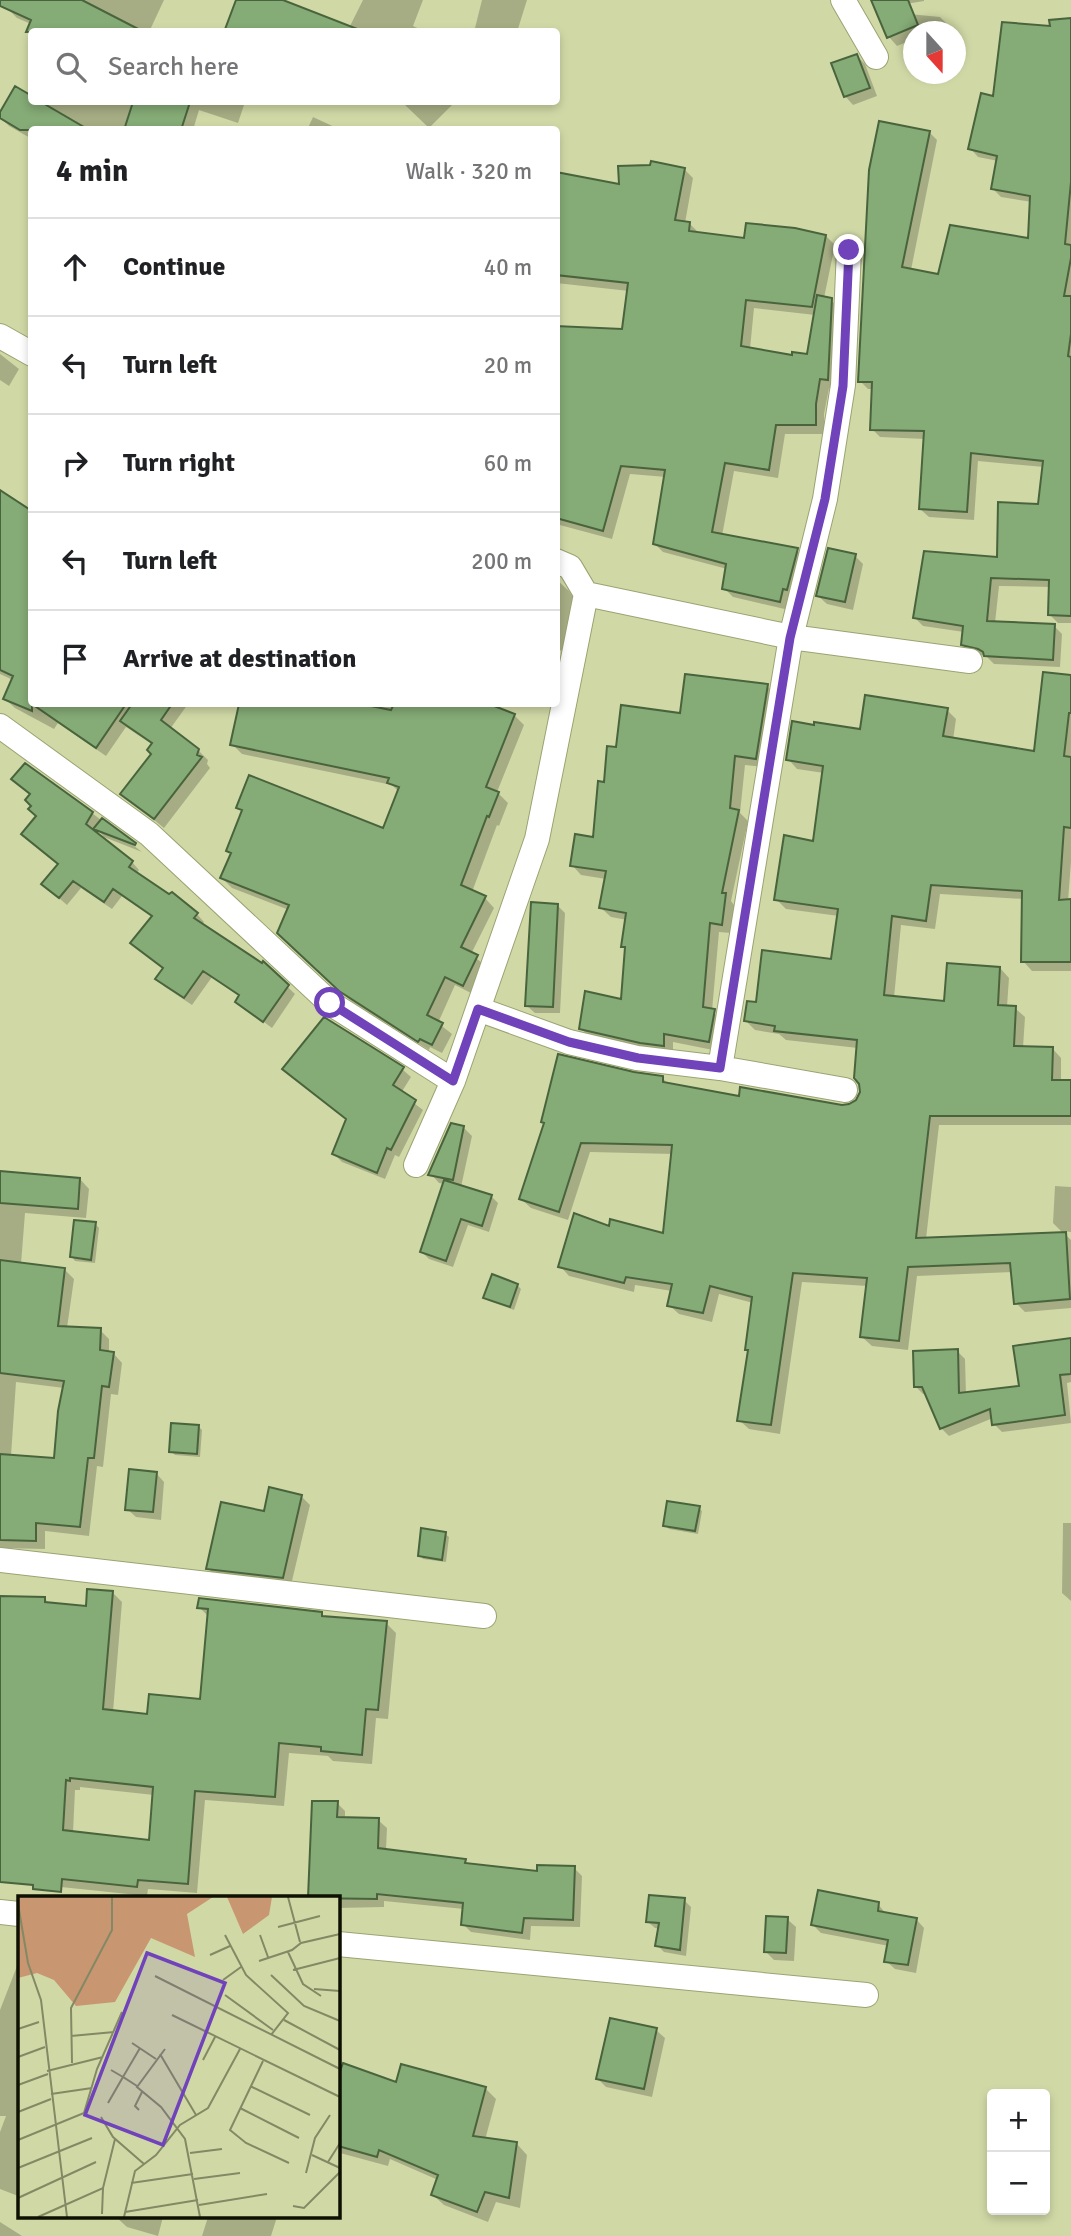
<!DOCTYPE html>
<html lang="en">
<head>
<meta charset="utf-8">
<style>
  body { margin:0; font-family:Signika,sans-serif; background:#f2f2f2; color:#202124 }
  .controls { position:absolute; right:21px; bottom:21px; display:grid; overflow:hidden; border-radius:7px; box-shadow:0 4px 10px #0003 }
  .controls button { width:63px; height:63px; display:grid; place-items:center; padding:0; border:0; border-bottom:2px solid #e0e0e0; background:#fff; color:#202124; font:35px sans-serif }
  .compass { position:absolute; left:903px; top:21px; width:63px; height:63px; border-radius:50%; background:#fff; box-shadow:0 4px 10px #0003; rotate:159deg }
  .stop { position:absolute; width:21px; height:21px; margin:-16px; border:5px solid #7043bb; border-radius:50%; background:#fff }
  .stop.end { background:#7043bb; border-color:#fff; box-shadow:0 2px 7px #0008 }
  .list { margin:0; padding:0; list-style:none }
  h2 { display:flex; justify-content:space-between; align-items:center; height:91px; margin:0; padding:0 28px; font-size:30px }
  h2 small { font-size:23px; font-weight:400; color:#757577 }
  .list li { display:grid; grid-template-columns:46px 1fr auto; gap:21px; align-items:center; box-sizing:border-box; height:98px; padding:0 28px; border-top:2px solid #e0e0e0 }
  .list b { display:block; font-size:26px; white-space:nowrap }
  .list em { font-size:23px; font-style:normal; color:#757577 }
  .icon { flex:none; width:38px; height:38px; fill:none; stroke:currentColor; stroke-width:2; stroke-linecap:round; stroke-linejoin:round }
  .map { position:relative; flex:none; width:1071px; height:2236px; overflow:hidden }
  .search { position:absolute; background:#fff; box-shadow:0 4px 10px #0003; left:28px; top:28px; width:532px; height:77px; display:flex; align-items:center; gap:18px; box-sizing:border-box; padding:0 24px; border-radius:7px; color:#757577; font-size:26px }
  .panel { position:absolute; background:#fff; box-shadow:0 4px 10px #0003; left:28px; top:126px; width:532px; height:581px; border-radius:7px }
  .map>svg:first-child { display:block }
  .shadow { fill:#0003; fill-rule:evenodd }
  .building { fill:#85ab76; stroke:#49643d; stroke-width:2; fill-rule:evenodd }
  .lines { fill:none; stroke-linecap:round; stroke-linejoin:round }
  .street-casing { stroke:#9aa372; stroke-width:26 }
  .street { stroke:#fff; stroke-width:24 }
  .route { stroke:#7043bb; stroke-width:9 }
  .inset-road { fill:none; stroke:#828964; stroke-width:2 }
  .view { fill:#7043bb; fill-opacity:0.15; stroke:#7043bb; stroke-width:3.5 }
  .inset-edge { fill:none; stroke:#0e1101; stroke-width:3.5 }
</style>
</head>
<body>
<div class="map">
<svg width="1071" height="2236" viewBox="0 0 1071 2236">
  <rect width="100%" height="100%" fill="#d0d9a6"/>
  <path class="shadow" d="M11 0H164L149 32 32 33 28 30 31 24 17 18 7 8Z
    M238 0H278L348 30 363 0H423L413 26 426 32H229Z
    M482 0H527L517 32H474Z
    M873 0H924V1L881 8Z
    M878 11 940 17 947 24 930 32H914V39L897 46 889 37Z
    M1071 20V623H1058L1050 615V587L999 586 995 623 1054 626 1062 634 1060 667 994 664 986 656 971 653 963 644 964 632 923 626 915 618 998 558 1040 506 1044 467 978 461 974 520 929 517 920 509 925 439 880 437 872 429 874 389H868L860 381 929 132 937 140 911 270 939 276 1029 240 1032 202 1001 197 993 189 998 161 978 157 970 148 995 98 1051 28Z
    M857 56 865 64 877 96 853 105 845 96Z
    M32 102 40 103 245 102 238 123 199 110 193 130H32V139L9 126 0 117Z
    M409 102H455L429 128 405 105Z
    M313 117 341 130H307Z
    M684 169 693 178 685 223H689L698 232 746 240 826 236 835 245 824 298 831 300 840 309 837 388H829L824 414V434H785L778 478 734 471 722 536 797 550 806 559 789 610 733 597 724 588 727 569 663 552 654 543 666 477 630 474 612 539 556 524V327L623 331 629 291 556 283V174L620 186ZM754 308 815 315 808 357H793L750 349Z
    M0 354 19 369 9 386 0 380Z
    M0 491 32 704H188L170 729 198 750 208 760 207 764 210 768 164 828 122 794 153 754V745L126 727 106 756 58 723 54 729 15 708 5 699 13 680 0 674Z
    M855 556 863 564 853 610 827 604 818 596Z
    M556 579 569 591 574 599 566 652 556 649Z
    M1071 676V862L1068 901H1071V971H1032L1023 961 1024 899 940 894 935 929 901 925 894 998 946 1003 1000 968 1009 978 1007 1007 1015 1008 1025 1017 1023 1048H1052L1061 1058V1082H1071V1125H939L926 1239 1064 1234 1053 1223 1055 1186 1071 1187V1232L1062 1231 1071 1240V1308L1025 1312 1016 1303 1013 1272 917 1276 908 1350 872 1346 862 1337 868 1286 802 1282 780 1434 749 1429 739 1420 750 1352 746 1349 753 1303 719 1294 712 1322 679 1314 669 1305 672 1291 635 1285 634 1292 569 1276 560 1266 610 1228 665 1235 673 1154 590 1152 568 1220 531 1208 521 1199 633 1074 662 1078 670 1085 740 1098 843 1106 857 1101 861 1094 858 1048 786 1040 779 1034 755 1030 746 1021 757 1004 833 961 839 916 786 909 776 899 814 843 824 773 797 769 788 759 861 731 947 710 956 719 953 740 1036 753Z
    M767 686 777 696 765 767 745 765 740 813 748 821 731 901 734 905 731 933 719 932 712 1011 723 1021 718 1051 673 1042V1055L590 1038 581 1028 623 1001 627 950 623 946 627 920 611 917 601 908 606 879 581 875 572 865 594 839 606 784 617 749 682 715Z
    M239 704H484L514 715 524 725 497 792 508 803 499 826 497 825 472 892 485 898 494 908 471 954 487 967 473 994 455 985 438 1023 452 1034 442 1053 430 1047 429 1050 351 1001 289 942V910L232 888 222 878 232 854 228 850 243 813 238 807 384 831 399 792 392 785 242 754 232 744Z
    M92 813 142 852 104 837 96 828 94 832 132 862 139 870 136 874 197 914 204 922 202 925 263 966 264 964 295 994 272 1028 237 1002 240 997 212 977 192 1005 165 987 157 979 164 969 140 951 153 917 122 896 112 909 81 888 67 905 52 892 60 865Z
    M558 906 565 913 560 1013H535L527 1006Z
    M402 1069 411 1077 401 1093 423 1110 399 1157 395 1155 385 1179 342 1162 334 1154Z
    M463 1127 472 1136 461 1187 491 1196 498 1203 489 1232 468 1225 453 1267 429 1259 422 1252 445 1184 439 1183 431 1174Z
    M0 1173 80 1179 89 1189 86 1218 25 1213 21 1264 65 1270 74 1279 67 1328 100 1330 109 1339V1353H113L122 1363 118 1395 111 1394 103 1467 97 1466 89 1536 45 1531V1549L0 1548ZM16 1382 64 1388 56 1460 11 1456Z
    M95 1224 99 1228 95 1263 75 1261 72 1257Z
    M517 1285 521 1289 514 1310 489 1301 485 1297Z
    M1071 1340V1382L1067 1383 1071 1423 1002 1432 994 1424 993 1418 949 1436 941 1428 927 1394H923L915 1386 957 1351 965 1359 966 1394 1020 1387Z
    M199 1427 202 1430 200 1457 175 1455 171 1451Z
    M156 1473 164 1482 161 1520 136 1517 127 1509Z
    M301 1496 310 1505 291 1585 216 1577 208 1568 265 1513Z
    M699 1508 702 1511 698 1534 669 1529 665 1525Z
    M1063 1523H1071V1601L1062 1593Z
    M445 1534 449 1537 446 1562 423 1559 420 1555Z
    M112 1592 122 1602 113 1712 149 1716 201 1701 209 1617 199 1607 322 1614 325 1618 386 1623 396 1633 388 1719 376 1718 372 1764 333 1761 328 1756 289 1753 284 1806 205 1800 197 1893 148 1889 147 1896 61 1887 0 1876V1596L45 1599 51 1605 88 1608ZM80 1787 154 1795 150 1842 73 1833 75 1790H80Z
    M313 1802 337 1803 345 1811V1819L378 1820 387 1828 386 1850 465 1861 469 1865 539 1873 574 1868 582 1876 580 1927 531 1926 530 1940 471 1932 463 1924 464 1909 384 1901V1907L338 1908V1898H310Z
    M684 1900 691 1907 686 1956 664 1952 657 1945 660 1929 655 1928 648 1922Z
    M878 1904 886 1914 916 1919 924 1928 916 1973 895 1969 886 1961 889 1946 821 1933 813 1925Z
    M787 1919 796 1927 794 1961 774 1960 766 1952Z
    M19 1961V2192L18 2196 0 2189V2132L6 2116H0V2010Z
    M656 2030 665 2038 652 2097 606 2087 598 2079Z
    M338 2063 397 2084 485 2088 496 2099 485 2140 517 2144 527 2155 520 2208 496 2202 488 2222 444 2205 433 2195 438 2180 390 2159 388 2166 340 2153 338 2159Z
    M116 2217H163L158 2236 127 2227Z
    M208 2217H277L271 2236H202Z
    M0 2222 19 2234 22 2236H0Z"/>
  <path class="building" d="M0 0H82L144 32H26L31 20 0 6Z
    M236 0H283L360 30 359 32H224Z
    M871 0H908L918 25 887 38Z
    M1071 18V182L1065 244 1071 245V258L1064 296H1071V334L1068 356 1071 357V616L1048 615 1049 580 991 578 987 621 1055 624 1053 660 984 656 983 652 978 649 961 645 963 626 913 618 924 551 997 557 998 502 1038 504 1043 461 971 453 967 512 919 509 924 431 870 430 872 382H858L869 170 879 121 930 131 902 267 938 274 950 225 1028 238 1030 196 991 189 997 156 968 149 981 93 993 96 1002 22 1050 26 1049 20Z
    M857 54 870 88 844 97 831 63Z
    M15 86 32 96V102H41L89 130H20L0 118V112Z
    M133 102H190L181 130H124Z
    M651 161 685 168 675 220 690 222 689 231 744 238 746 223 795 228 826 235 812 307 746 300 741 346 792 355V352L807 354 817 295 832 298 828 380 820 379 816 404V425H776L769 470 725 463 712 532 798 548 787 590 783 589 780 602 722 589 726 564 653 544 665 470 621 466 603 531 556 518V326L622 329 628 283 556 275V172L619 184 618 166 650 165Z
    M0 490 32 511V711L3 699 13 676 0 670Z
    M828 548 856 554 845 602 816 596Z
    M1043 672 1071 675V713H1069L1064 756 1071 757V828L1064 827 1059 900 1071 899V962H1021L1022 891 931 885 926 921 892 916 884 995 944 1001 947 963 1000 967 998 1005 1016 1006 1014 1046 1053 1047 1052 1080H1071V1116H930L916 1238 1066 1232 1070 1299 1014 1304 1010 1263 908 1267 899 1341 860 1337 867 1278 793 1273 771 1425 737 1421 748 1350H745L752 1297 710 1286 703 1313 667 1306 672 1284 626 1277 624 1283 558 1267 574 1213 609 1226 610 1219 663 1233 672 1145 581 1143 559 1212 519 1199 544 1123 541 1122 558 1054 634 1072 663 1076V1082L739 1096 740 1087 842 1105 849 1104 856 1100 860 1092 859 1084 854 1078 857 1040 774 1031 775 1026 744 1021 747 1001 756 1002 762 950 831 959 838 909 774 900 784 835 813 841 823 766 786 760 792 721 814 725V722L860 729 865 695 948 708 943 736 1034 751Z
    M685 674 768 684 756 759 735 756 730 808 739 810 722 893H726L722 925 710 923 703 1007 715 1009 709 1042 664 1034V1046L640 1043 579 1029 585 991 621 999 625 947H621L626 913 599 908 606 871 570 866 575 834 593 837 598 781 604 782 607 746 616 747 621 705 680 713Z
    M32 704H126L96 748Z
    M132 704H172L161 720 199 749 197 755 202 757 154 819 120 794 151 754 147 750 152 743 120 721Z
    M239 704H361L391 710 394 704H489L515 714 486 787 499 792 489 817 487 816 461 885 486 896 461 947 478 955 463 986 445 977 427 1015 443 1023 432 1045 420 1039 418 1042 339 991 277 933 289 905 220 878 231 853 226 851 242 810 236 808 249 775 383 828 399 787 387 783 389 778 230 745Z
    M25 763 93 812 86 824 133 861 129 867 169 894 172 892 198 913 194 918 262 963 263 961 289 985 263 1022 235 1002 239 995 203 971 184 998 155 979 163 968 130 943 152 916 113 889 104 902 73 881 59 898 41 884 58 864 21 834 36 816 28 809 31 806 25 800 30 794 11 779Z
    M102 818 136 843 135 845 93 829Z
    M531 902 558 904 553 1007 525 1006Z
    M324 1017 404 1067 393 1085 416 1100 391 1150 387 1148 377 1173 332 1154 346 1119 282 1069Z
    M451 1123 464 1126 453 1180 428 1175Z
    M0 1171 80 1178 78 1209 0 1203Z
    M444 1180 492 1195 482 1226 461 1219 446 1261 420 1252Z
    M74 1220 96 1222 91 1260 70 1257Z
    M0 1260 65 1268 58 1326 101 1328 100 1350 114 1352 109 1387 102 1386 94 1458H88L80 1527 36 1523V1541L0 1540V1454L54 1458 58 1411 64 1381 0 1373Z
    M492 1274 518 1284 510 1307 483 1298Z
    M1071 1338V1374L1060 1375 1065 1415 992 1425 990 1409 940 1429 922 1387H914L913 1351 958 1349 959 1393 1019 1386 1013 1346Z
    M171 1423 199 1425 197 1454 169 1452Z
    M129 1469 157 1472 153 1512 125 1510Z
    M269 1487 302 1495 283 1578 206 1569 221 1502 264 1511Z
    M667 1501 700 1506 695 1531 663 1526Z
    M421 1528 446 1532 442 1560 418 1556Z
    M87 1589 113 1591 103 1709 147 1714 149 1694 200 1699 208 1609 197 1608 199 1598 322 1612V1616L387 1621 378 1710 366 1709 362 1755 321 1751V1747L279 1743 275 1797 195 1791 188 1884 138 1880 137 1887 62 1879 61 1892 33 1889V1885L0 1882V1596L45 1597V1602L86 1606ZM70 1778 153 1787 149 1840 63 1830 66 1780 70 1781Z
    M312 1801H338L337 1817 379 1818 378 1848 466 1859 465 1863 537 1871V1865L575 1866 573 1920 524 1918 522 1933 461 1925 463 1903 377 1894V1899L308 1898Z
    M818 1890 879 1902 878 1911 917 1918 908 1965 884 1962 888 1940 811 1925Z
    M649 1895 685 1898 680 1950 655 1946 659 1923 646 1922Z
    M766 1916 788 1917 786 1953 764 1952Z
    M610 2018 657 2028 644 2089 596 2079Z
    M343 2063 396 2082 401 2064 486 2087 473 2136 517 2142 509 2198 485 2192 477 2212 431 2195 438 2175 379 2150 377 2157 338 2146V2077Z"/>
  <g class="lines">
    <defs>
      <path id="street" d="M843 0 876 57
        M0 336 32 354
        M586 594 791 637 825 499 843 385 849 250
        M0 726 149 834 330 1003 453 1081
        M478 1009 569 1042 637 1058 720 1068 845 1090
        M720 1068 791 637 970 661
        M416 1165 453 1081 537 839 586 594 570 567 556 561
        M0 1560 484 1616
        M0 1912 19 1914
        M338 1944 866 1995"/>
    </defs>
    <use href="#street" class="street-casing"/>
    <use href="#street" class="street"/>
  </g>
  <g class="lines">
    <path class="route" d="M330 1003 453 1081 478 1009 569 1042 638 1058 720 1068 790 638 825 499 843 386 849 250"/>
  </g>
  <g transform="translate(18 1896)">
    <rect width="322" height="322" fill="#d0d9a6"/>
    <path d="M0 1H195L169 18 177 61 133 42 97 106 58 110 36 84 19 77 0 82ZM209 1H254L251 19 225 38Z" fill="#c89671"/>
    <path class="inset-road" d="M270 1 282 46M0 8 10 67 23 104 49 321M260 31 302 20M207 39 228 79 270 117 253 139M242 39 250 61M270 56 285 88 303 100M192 59 212 50M241 65 274 54 283 47 322 38M275 74 322 62M253 79 286 110 322 125M137 80 322 173M205 84 223 71M296 93 322 95M207 99 255 134M154 119 322 201M266 124 322 154M0 133 21 126M53 140 96 136M114 147 138 163M147 153 119 191 143 211 167 243 182 321M142 158 178 219M0 161 27 151M185 164 197 141M245 165 212 234 228 247 271 267M54 167 53 112 94 34V1M93 174 105 181 122 152M29 175 85 161M0 189 30 178M232 190 292 219M33 198 74 192M90 207 105 181 119 190M222 212 281 242M121 214 117 210 124 196M0 216 33 203M83 221 95 241 126 268M0 244 66 217 79 173 104 116M172 257 204 253M294 259 322 272M310 266 322 247M0 272 74 242M288 277 297 242 312 219M176 283 222 277M113 287 175 278M85 292 97 243M0 302 78 266M181 309 249 298M275 310 286 312 322 276M107 316 180 304M20 321 85 292 84 318M106 321 117 275 138 259 162 229 190 212 222 153"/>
    <path class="view" d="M129 57 207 87 145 249 67 219Z"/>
    <rect width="322" height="322" class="inset-edge"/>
  </g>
</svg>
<div class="controls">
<button>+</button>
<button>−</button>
</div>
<svg class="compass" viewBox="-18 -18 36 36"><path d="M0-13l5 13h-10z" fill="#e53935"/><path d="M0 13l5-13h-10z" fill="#757577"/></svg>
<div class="stop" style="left:330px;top:1003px"></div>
<div class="stop end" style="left:849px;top:250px"></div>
<div class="search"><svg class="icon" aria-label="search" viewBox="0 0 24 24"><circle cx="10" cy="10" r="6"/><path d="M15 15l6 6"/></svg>Search here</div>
<section class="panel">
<h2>4 min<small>Walk · 320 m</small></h2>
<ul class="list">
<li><svg class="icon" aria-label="ahead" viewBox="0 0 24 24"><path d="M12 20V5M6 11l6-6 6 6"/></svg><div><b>Continue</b></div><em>40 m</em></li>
<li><svg class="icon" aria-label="left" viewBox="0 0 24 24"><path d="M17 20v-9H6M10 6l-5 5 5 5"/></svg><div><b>Turn left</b></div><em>20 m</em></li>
<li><svg class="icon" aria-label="right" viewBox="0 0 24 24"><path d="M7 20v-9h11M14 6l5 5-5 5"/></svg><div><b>Turn right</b></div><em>60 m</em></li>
<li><svg class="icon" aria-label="left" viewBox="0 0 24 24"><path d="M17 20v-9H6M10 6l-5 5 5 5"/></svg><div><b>Turn left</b></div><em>200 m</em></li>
<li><svg class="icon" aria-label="arrive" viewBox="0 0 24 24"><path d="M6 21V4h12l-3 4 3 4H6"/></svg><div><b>Arrive at destination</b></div></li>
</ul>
</section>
</div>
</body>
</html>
